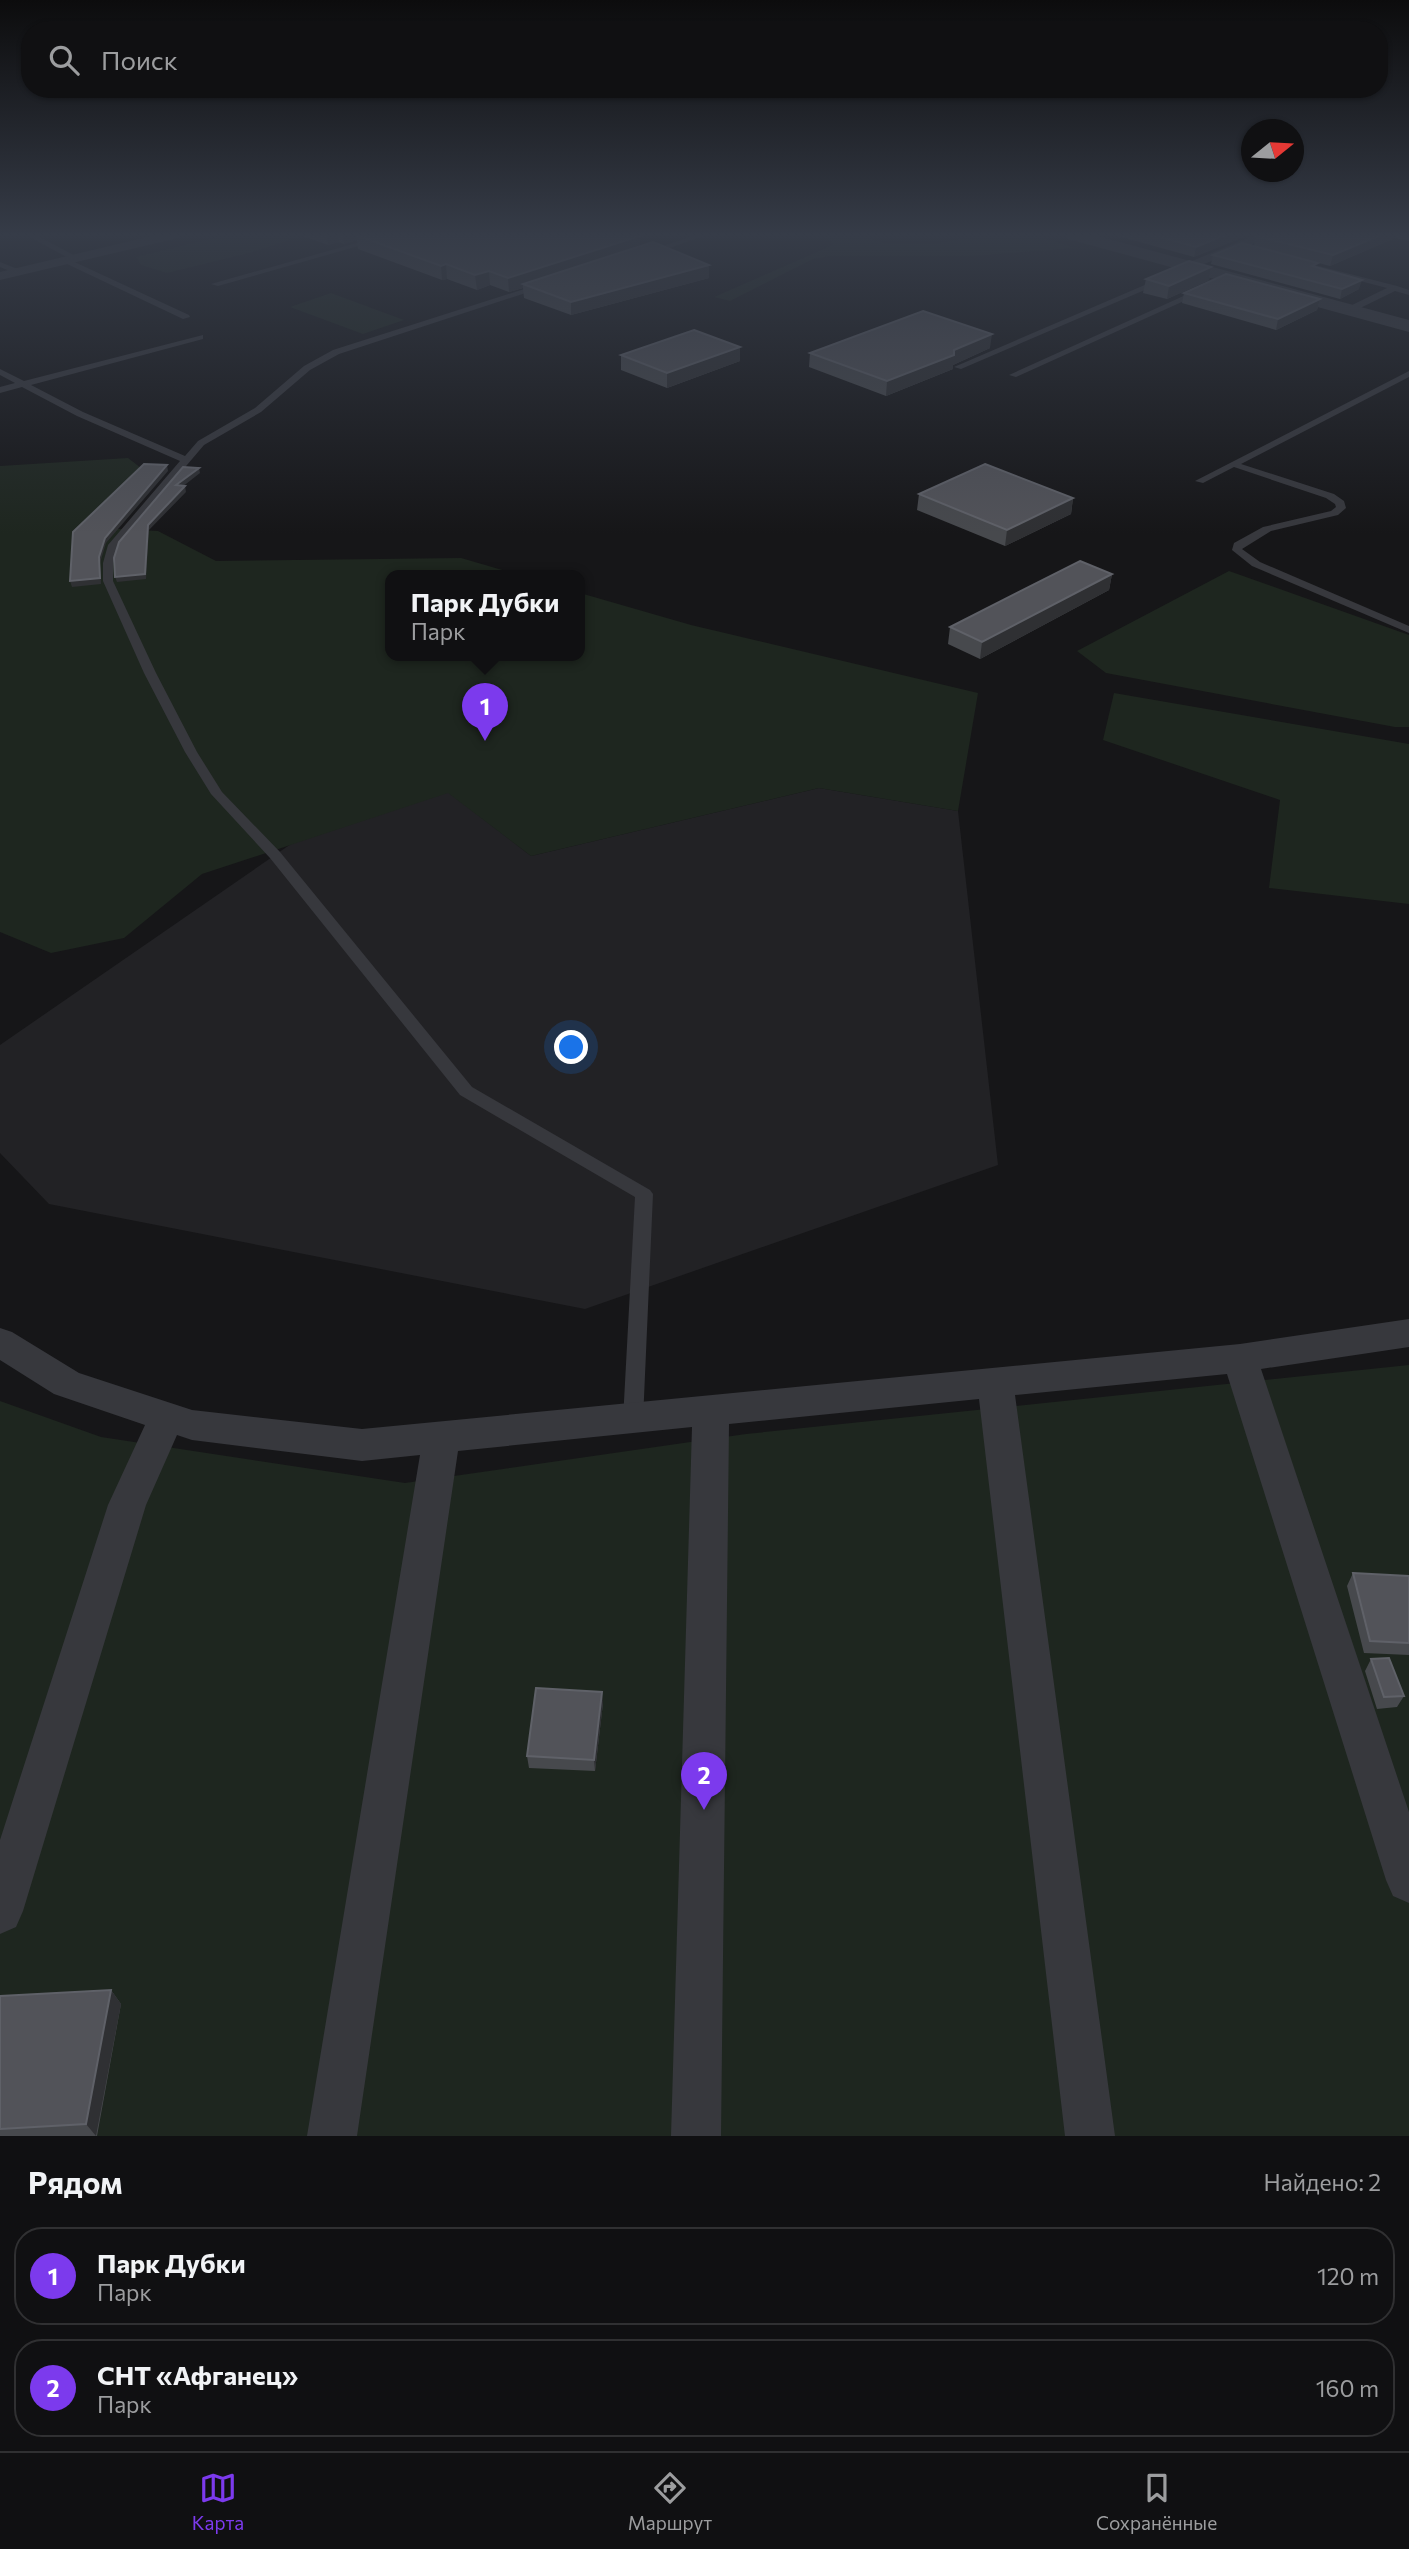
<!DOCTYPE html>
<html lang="ru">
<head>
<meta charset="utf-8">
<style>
  body { margin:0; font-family:Commissioner,sans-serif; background:#19191b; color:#f1f3f6 }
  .compass { position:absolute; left:1241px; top:119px; width:63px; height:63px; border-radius:50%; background:#101012; box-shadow:0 2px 5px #0004; rotate:72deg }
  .you { position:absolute; left:572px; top:1048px; width:24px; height:24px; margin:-18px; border:5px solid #fff; border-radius:50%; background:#1a73e8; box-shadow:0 0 0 10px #1a73e833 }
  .badge { display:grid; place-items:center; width:46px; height:46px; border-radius:50%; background:#7c3aed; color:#fff; font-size:23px; font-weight:700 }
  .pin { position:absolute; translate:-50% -58px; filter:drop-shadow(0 2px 4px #0008) }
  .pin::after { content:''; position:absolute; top:37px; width:24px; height:21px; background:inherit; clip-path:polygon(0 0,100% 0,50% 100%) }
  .popup { position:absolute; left:385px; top:570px; width:200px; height:91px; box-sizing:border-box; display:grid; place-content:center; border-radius:14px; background:#101012; filter:drop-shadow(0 2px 5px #0005); font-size:23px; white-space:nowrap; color:#9c9d9f }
  .popup b { font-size:26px; color:#f1f3f6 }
  .popup::after { content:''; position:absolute; left:50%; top:100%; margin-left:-14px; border:14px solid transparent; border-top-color:#101012 }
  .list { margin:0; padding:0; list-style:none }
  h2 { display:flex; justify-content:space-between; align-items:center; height:91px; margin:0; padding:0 28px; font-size:30px }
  h2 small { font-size:23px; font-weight:400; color:#9c9d9f }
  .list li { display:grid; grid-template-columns:46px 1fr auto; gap:21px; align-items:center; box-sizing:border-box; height:98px; margin:0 14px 14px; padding:0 14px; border:2px solid #303032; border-radius:28px }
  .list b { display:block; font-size:26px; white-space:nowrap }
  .list p { margin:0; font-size:23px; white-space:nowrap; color:#9c9d9f }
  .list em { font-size:23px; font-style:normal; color:#9c9d9f }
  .icon { flex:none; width:38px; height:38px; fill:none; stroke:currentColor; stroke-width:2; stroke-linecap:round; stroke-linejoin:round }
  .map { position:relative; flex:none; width:1409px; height:2136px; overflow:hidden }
  .search { position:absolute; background:#101012; box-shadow:0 2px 5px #0004; left:21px; right:21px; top:21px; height:77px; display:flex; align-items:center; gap:18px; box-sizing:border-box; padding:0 24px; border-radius:28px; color:#9c9d9f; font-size:26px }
  .sheet { height:315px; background:#101012 }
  nav { display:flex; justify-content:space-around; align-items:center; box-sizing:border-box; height:98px; border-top:2px solid #303032; background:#101012; font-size:19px; color:#9c9d9f }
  nav a { display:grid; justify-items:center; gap:4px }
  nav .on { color:#7c3aed }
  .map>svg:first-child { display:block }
  .built { fill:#222225 }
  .green { fill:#1e261f }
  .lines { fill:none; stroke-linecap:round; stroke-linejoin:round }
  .service { fill:#37383d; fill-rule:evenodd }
  .minor { fill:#37383d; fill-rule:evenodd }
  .tertiary { fill:#37383d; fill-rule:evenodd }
  .wall { fill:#47494d }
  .shaded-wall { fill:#2f3033 }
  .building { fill:#525359; stroke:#5f6168; stroke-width:2 }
</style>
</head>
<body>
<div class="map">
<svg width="1409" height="2136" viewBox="0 0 1409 2136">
  <rect width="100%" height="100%" fill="#161618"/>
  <path class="built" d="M819 788 958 811 998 1165 585 1309 49 1204 0 1153V1045L291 844 448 792 531 856Z"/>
  <path class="green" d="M226 235H305L249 253 167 273 141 265 136 257Z
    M825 235H863L884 243 935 244 976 235H1036L1074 248 972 256H830L813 259 730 301 714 297 833 245Z
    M331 293 404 320 363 334 290 307Z
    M128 458 141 468 80 527 158 531 216 561 461 558 519 575H391V655H580V593L691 625 978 693 958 811 819 788 531 856 448 793 202 874 124 938 51 953 0 932V466Z
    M1229 571 1409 635V727H1395L1106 673 1077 651Z
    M1114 693 1409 744V904L1269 888 1280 800 1103 740Z
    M1409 1365V2136H0V1401L101 1437 405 1483 746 1434Z"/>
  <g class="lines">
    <path class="service" d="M26 235H36L81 259 74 261Z
      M385 235H397L218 286 211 284Z
      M695 235H706L647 256 640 254Z
      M68 259 189 315 190 317 183 319 65 263Z
      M1295 260 1397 286 1409 290V295L1395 291 1352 312H1346V308L1387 288 1295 264Z
      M0 262 20 270 21 272 17 274 0 267Z
      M1161 278 1168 280 961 369 954 367Z
      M540 284 547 286 339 354 310 370 261 412 204 445 118 546 113 563V581L156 673 197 752 222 792 280 852 472 1087 650 1190 653 1194 643 1420 640 1426 633 1428 626 1426 623 1420 635 1197 460 1095 270 858 211 794 185 752 144 673 103 581V563L108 545 180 461 77 416 22 387 0 393V387L15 383 0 375V369L24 381 203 335V339L31 385 83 412 185 456 198 441 255 408 304 366 333 350Z
      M1199 289 1206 291 1016 377 1009 375Z
      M1409 371V377L1241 464 1334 494 1344 501 1346 508 1338 515 1271 531 1242 549 1260 562 1409 626V633L1252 566 1232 550 1234 543 1263 527 1331 511 1336 507 1335 504 1326 498 1234 467 1203 483 1195 481Z"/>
    <path class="minor" d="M156 235H180L178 238 0 280V272Z
      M1255 235H1274L1192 269 1187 270 1180 266Z
      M1409 1319V1347L1261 1369 1409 1812V1903L1393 1896 1386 1880 1227 1374 1015 1395 1115 2136H1065L979 1399 729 1424 721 2136H671L692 1427 458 1451 357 2136H307L420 1455 362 1461 192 1440 177 1435 146 1505 23 1911 16 1927 0 1934V1840L108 1505 145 1425 54 1394 0 1360V1328L12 1332 79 1373 192 1410 362 1429 1240 1344Z"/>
    <path class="tertiary" d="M1065 235H1094L1409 320V332L1068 239Z"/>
  </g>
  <path class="wall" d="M300 235H637L640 236V246L709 278 571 315 524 298 523 288 509 292 490 285 477 290 447 279 442 280 358 249 357 240 344 244 339 242 328 245Z
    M1114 235H1248L1194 257Z
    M1258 235H1409V241L1395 238 1330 266 1254 246 1256 236Z
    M1213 255 1317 267 1359 289 1340 299 1211 264Z
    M1211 267 1209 280 1167 299 1143 293 1146 279Z
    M1184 293 1320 299 1317 310 1276 330 1182 303Z
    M740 347V361L667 388 621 370V355Z
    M990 348 953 365V369L886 396 809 367 810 353Z
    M919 494 1073 498 1071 514 1005 546 917 510Z
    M1112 574 1109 590 980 659 948 644 950 627Z
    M1353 1573 1409 1576V1655L1364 1653 1347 1586Z
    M1371 1659 1404 1696 1397 1707 1377 1709 1365 1671Z
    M603 1703 595 1771 529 1768 527 1756Z
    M111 1990 121 2004 97 2136H0V1996Z"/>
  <path class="shaded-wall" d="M327 235H338L339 242 328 245Z
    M343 235H375H356L357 240 344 244Z
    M1225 235H1248L1194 257 1196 247Z
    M1381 235H1396L1395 238 1330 266 1333 255Z
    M640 236V250L523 284V288L509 292 508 278Z
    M446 264 447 279 442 280 441 266Z
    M709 265V278L571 315V302Z
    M1211 267 1209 280 1167 299 1169 286Z
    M489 271 490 285 477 290 475 275Z
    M1362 280 1359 289 1340 299 1342 289Z
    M1320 299 1317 310 1276 330 1278 319Z
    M992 334 990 348 953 365V369L886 396 887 381Z
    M740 347V361L667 388V373Z
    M167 465 168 471 106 543 100 563 101 584 72 587 70 581 99 557 105 538Z
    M199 468 200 473 177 491 176 485Z
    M185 486 186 492 149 530 146 579 117 582 115 577 148 525Z
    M1073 498 1071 514 1005 546 1007 530Z
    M1112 574 1109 590 980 659 982 642Z
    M602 1692 603 1703 595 1771 594 1760Z
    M111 1990 121 2004 96 2136 86 2124Z"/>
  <path class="building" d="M356 235H637L640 236 508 278 489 271 475 275 446 264 441 266Z
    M1153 235H1225L1196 247Z
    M1258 235H1381L1333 255 1256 236Z
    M653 242 709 265 571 302 523 284Z
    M1242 243 1318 263 1312 266 1362 280 1342 289 1213 255Z
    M1189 261 1211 267 1169 286 1146 279Z
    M1226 274 1320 299 1278 319 1184 293Z
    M923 311 992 334 954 350V355L887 381 810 353Z
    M694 330 740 347 667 373 621 355Z
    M144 464 167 465 105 538 99 557 100 578 70 581 73 532Z
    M985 464 1073 498 1007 530 919 494Z
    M183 467 199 468 176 485 185 486 148 525 145 574 115 577 114 558 119 542Z
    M1080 561 1112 574 982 642 950 627Z
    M1353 1573 1409 1576V1643L1370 1641Z
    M1389 1658 1404 1696 1384 1697 1371 1659Z
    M536 1688 602 1692 594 1760 527 1756Z
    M111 1990 86 2124 0 2129V1996Z"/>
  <linearGradient id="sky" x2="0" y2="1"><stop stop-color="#0c0c0d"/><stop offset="0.44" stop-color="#363c48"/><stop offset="1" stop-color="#363c48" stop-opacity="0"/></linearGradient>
  <rect width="1409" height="534" fill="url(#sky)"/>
</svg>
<svg class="compass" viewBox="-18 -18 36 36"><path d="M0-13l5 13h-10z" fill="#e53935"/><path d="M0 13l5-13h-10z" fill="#9c9d9f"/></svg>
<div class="you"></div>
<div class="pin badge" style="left:485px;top:741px">1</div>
<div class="popup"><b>Парк Дубки</b>Парк</div>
<div class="pin badge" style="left:704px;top:1810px">2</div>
<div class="search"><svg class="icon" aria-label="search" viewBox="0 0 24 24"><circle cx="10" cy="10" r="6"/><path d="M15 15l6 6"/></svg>Поиск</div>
</div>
<section class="sheet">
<h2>Рядом<small>Найдено: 2</small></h2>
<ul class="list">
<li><span class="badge">1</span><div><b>Парк Дубки</b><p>Парк</p></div><em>120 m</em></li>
<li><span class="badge">2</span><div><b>СНТ «Афганец»</b><p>Парк</p></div><em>160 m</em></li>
</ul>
</section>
<nav>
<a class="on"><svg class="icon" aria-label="map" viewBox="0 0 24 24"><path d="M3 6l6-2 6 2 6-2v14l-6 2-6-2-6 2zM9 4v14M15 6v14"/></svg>Карта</a>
<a><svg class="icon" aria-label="directions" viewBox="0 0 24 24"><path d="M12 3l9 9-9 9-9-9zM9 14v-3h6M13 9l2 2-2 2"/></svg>Маршрут</a>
<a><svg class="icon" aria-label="saved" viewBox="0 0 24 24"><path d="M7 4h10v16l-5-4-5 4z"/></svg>Сохранённые</a>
</nav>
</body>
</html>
